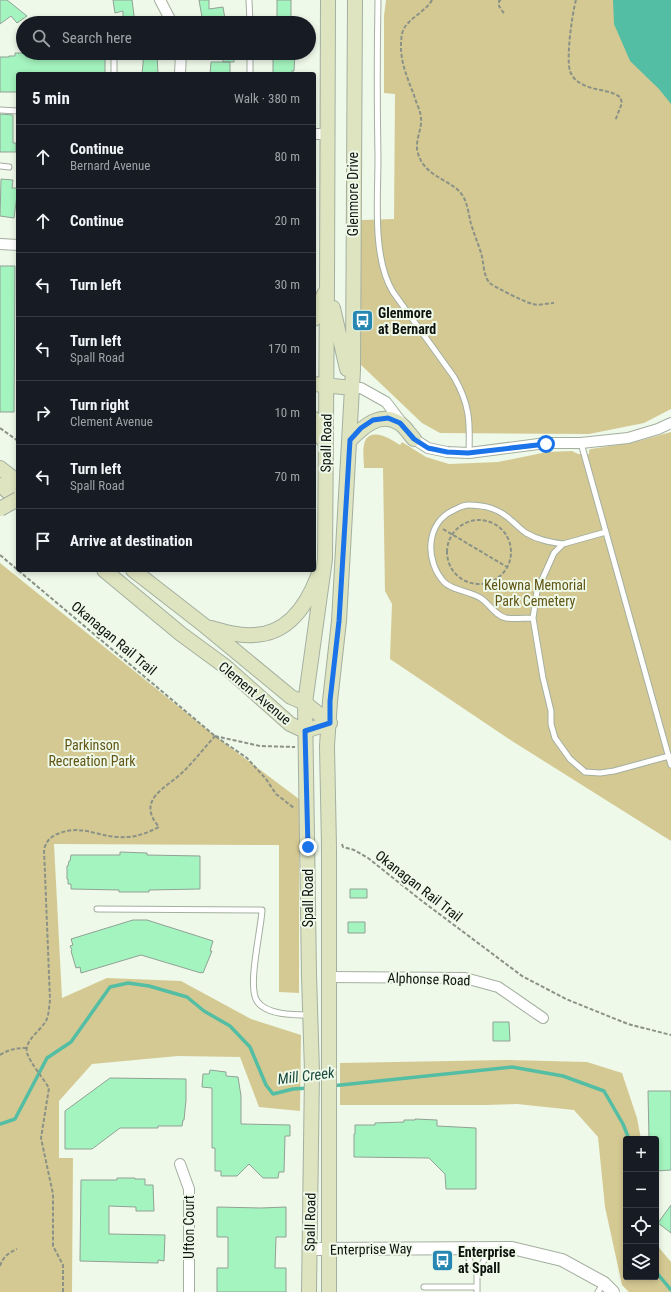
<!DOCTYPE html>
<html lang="en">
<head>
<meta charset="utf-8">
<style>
  body { margin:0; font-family:"Roboto Condensed",sans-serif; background:#242831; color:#f1f3f6 }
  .controls { position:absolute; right:12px; bottom:12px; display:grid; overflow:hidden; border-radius:4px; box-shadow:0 2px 6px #0003 }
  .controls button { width:36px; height:36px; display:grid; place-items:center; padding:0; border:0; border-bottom:1px solid #363941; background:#171b24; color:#f1f3f6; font:20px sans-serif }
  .stop { position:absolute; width:12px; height:12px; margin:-9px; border:3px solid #1a73e8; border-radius:50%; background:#fff }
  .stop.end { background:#1a73e8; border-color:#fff; box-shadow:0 1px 4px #0008 }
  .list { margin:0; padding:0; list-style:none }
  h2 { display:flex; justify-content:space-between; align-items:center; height:52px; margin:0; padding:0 16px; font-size:17px }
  h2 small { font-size:13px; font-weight:400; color:#9ea1a6 }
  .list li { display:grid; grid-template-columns:26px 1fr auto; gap:12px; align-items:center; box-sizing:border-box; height:64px; padding:0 16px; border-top:1px solid #363941 }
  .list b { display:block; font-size:15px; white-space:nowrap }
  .list p { margin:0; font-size:13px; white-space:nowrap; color:#9ea1a6 }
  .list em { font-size:13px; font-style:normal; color:#9ea1a6 }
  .icon { flex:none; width:22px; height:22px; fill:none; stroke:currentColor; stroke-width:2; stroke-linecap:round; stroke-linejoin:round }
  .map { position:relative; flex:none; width:671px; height:1292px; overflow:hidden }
  .search { position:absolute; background:#171b24; box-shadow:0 2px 6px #0003; left:16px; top:16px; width:300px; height:44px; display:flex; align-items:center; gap:10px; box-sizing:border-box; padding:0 14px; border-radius:22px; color:#9ea1a6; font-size:15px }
  .panel { position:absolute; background:#171b24; box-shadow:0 2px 6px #0003; left:16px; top:72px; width:300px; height:500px; border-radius:4px }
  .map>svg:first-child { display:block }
  .green { fill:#d5c993 }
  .water { fill:#53bea3 }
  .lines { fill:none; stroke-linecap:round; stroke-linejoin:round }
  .stream { stroke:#53bea3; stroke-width:3.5 }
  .building { fill:#a4f4bf; stroke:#91a196 }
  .service-casing { stroke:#a4afa0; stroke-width:7 }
  .minor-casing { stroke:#a4afa0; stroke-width:12 }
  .tertiary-casing { stroke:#a4afa0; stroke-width:14 }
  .secondary-casing { stroke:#a4afa0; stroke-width:16 }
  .path { stroke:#8a9287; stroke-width:2; stroke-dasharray:4 2; stroke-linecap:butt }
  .service { stroke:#fff; stroke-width:5 }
  .minor { stroke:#fff; stroke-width:10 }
  .tertiary { stroke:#fff; stroke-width:12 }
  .secondary { stroke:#dfe4c0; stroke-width:14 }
  .secondary-bridge-casing { stroke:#a4afa0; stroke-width:16; stroke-linecap:butt }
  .secondary-bridge { stroke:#dfe4c0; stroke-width:14 }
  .route { stroke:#1a73e8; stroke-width:5 }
  .labels { text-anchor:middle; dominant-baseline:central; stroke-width:4; stroke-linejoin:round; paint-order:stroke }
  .street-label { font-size:14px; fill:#0e120d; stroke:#eef9e9 }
  .poi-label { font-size:14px; font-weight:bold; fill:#0e120d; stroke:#eef9e9; text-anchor:start }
  .park-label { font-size:14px; fill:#625515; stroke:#eef9e9 }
  .water-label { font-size:15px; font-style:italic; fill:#19483d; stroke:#eef9e9 }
</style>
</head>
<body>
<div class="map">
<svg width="671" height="1292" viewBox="0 0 671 1292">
  <rect width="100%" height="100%" fill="#eef9e9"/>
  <path class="green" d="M386 0H671V409L644 423 589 434 440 433 422 423 359 363V225L362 220 394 219 395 94 384 93V16Z
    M671 432V841L512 741 390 659 392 604 385 591 383 468H364C364 460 362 449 365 441 372 427 391 439 400 445L402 442 426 457 449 464 498 462 547 452 572 451 578 454H589V450L591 449 635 442Z
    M0 563 215 736 299 799V993L279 992V845L54 844 62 998 107 978 181 981 251 1019 301 1035 300 1111 259 1107 240 1057 178 1056 92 1064 59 1101V1158H73L72 1292H0Z
    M505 1060 587 1062 622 1073 637 1118 641 1139H626V1277H656V1244L671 1262V1292H629L622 1285 605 1207 598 1137 574 1110 517 1104 486 1105H340V1063Z"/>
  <path class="water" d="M613 0H671V104L659 89 630 61 614 24Z"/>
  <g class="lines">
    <path class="stream" d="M331 1086 512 1067 563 1076 604 1091 623 1124 629 1139
      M0 1124 15 1119 47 1058 71 1042 110 987 128 983 149 986 187 997 204 1011 230 1026 250 1047 266 1085 273 1094 293 1089 309 1088
      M656 1272 671 1290"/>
  </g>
  <path class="building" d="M0 0H7L27 16 17 23 11 16 0 24Z
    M113 0H132L135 23H123V11L115 13Z
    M199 0H209V9L223 7 225 19H223L224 23H203Z
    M277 0H291V23H277Z
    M15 53H27L26 57 94 58V53H105V74H18V92H0V57H9V56H15Z
    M144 53H157L158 74H142Z
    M223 53H234V62H223Z
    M273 53H295L294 71H292V74H273Z
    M211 62H230V74H210Z
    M0 114 13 115V143H16V152H0Z
    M1 179 13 180 12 188H18L14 218 0 216Z
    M0 266H15L14 412H0Z
    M120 852 147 853V855L200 856V889L149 890V892H119V890L71 889V884H68V879H67V866H68L69 861H70L71 855H120Z
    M350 889H367V898H350Z
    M133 920H147L213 941 210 951H212L203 973 201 972V973L141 955 81 973 80 967 76 968 71 951 72 950 70 946 73 945 71 939Z
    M348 922H365V933H348Z
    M493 1022H509L510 1041H493Z
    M210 1070 226 1072V1076L238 1077 241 1096V1124L290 1125V1136H285L284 1172H279L278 1178H263L249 1164 237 1176H221V1171H215V1148H212V1088L202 1087 203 1074H209Z
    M110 1078 186 1079V1100L184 1120H183L182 1126H158V1128H120L92 1149H65V1111Z
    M648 1091H671V1170L656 1171V1139H649Z
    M415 1119 437 1120V1126L476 1128V1189H446L445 1174 429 1158 354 1157V1134H355V1125H375V1123L404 1122V1120H415Z
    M117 1178H135V1179H145V1185H153L154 1211H136V1207L109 1206V1234L165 1235 164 1261 158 1260V1263L80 1261 81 1180H117Z
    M671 1205V1233L658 1223Z
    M217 1207 261 1208 286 1207V1237H276L275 1268H286V1292H217V1268H228V1237H217Z"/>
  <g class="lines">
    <defs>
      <path id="service" d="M249 0 250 23
        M378 0C377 53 377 105 378 158 378 198 372 258 393 292L454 377C470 405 470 421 469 453
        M114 53V74
        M250 53V74
        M0 110 18 111
        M0 166 9 167
        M581 443 671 765
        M606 532 563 544 554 553 537 591 533 618 543 678 551 711V724L555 738 570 759 585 772 600 773 614 771 669 756
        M533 618C524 618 514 619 506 618 496 616 490 605 482 599 472 591 452 591 444 582 425 561 425 523 454 510 458 508 463 505 468 505 486 505 499 509 512 521 517 525 521 530 526 533 538 540 550 542 563 544
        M97 909 262 910C261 931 247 986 257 1001 266 1015 294 1015 309 1015
        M464 1249 474 1269 477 1272V1287
        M477 1272 491 1249
        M424 1287H477V1292
        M598 1292 604 1283"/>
      <path id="minor" d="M160 0 172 23
        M180 74 181 53
        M314 134H328
        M0 244 18 245
        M352 388H361L386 402 414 439 428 448 447 452 469 453 546 443H581L628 438 658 429 671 423
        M328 977 465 978 498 987 543 1018
        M180 1164 189 1189V1292"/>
      <path id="tertiary" d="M310 1249 512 1248 562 1260 604 1283 613 1292"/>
      <path id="secondary" d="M333 308 347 369
        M314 319 324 294
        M314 384 352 388
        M314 419 318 423 323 440
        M350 440C363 427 380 411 399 423 405 426 409 434 414 439
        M0 468 18 482
        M0 485 18 500
        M104 570 181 634 226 667 290 724 305 731 330 723
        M133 570 205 626 291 697 305 703 330 723
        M211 628C225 632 239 636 254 635 288 634 307 605 318 576
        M309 1292 312 1072 309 975 305 703 325 559 327 286 328 0
        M329 1292V847L327 746 330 701 339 621 353 370 355 0"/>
    </defs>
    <use href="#service" class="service-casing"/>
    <use href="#minor" class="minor-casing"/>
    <use href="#tertiary" class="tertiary-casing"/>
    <use href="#secondary" class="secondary-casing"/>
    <path class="path" d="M432 0C425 13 405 19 402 34 398 56 406 75 414 95 416 103 421 111 421 119 422 128 416 139 417 149 422 179 455 179 464 198 468 206 469 216 471 224 474 234 478 243 481 253 484 262 483 278 491 284 497 288 526 303 533 304 539 306 547 303 554 303
      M501 0 499 1V6L505 15
      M576 0C572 14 566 58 570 71 572 77 577 82 582 84 594 91 609 89 620 97L622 103 615 121
      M0 428 18 441
      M447 552a32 32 0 1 1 64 0a32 32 0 1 1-64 0Z
      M443 529 507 567
      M0 555 215 736 247 758 266 779 276 794 294 808
      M215 736 260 746 295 747
      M342 844 343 847 354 850 368 858 422 901 522 976 566 999 628 1024 671 1035
      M0 1055C9 1049 17 1048 27 1048
      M0 1266C3 1257 8 1253 17 1249
      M63 1292V1265L53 1246V1194L41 1138 49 1088C43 1078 31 1064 27 1053 24 1041 40 1031 46 1021 49 1015 49 1007 50 1000L44 849C47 840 51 836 60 833 82 825 97 836 118 837 134 838 145 834 159 827 135 799 167 788 184 771 195 760 205 747 215 736"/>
    <use href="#service" class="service"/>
    <use href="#minor" class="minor"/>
    <use href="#tertiary" class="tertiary"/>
    <use href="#secondary" class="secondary"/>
    <defs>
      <path id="secondary-bridge" d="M0 509 18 499"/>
    </defs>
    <use href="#secondary-bridge" class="secondary-bridge-casing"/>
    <use href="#secondary-bridge" class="secondary-bridge"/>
  </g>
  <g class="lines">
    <path class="route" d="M308 847 305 731 330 723V701L339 621 350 440 361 428 373 420 388 418 400 423 414 439 428 448 447 452 468 453 546 444"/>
  </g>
  <defs>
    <symbol id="bus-square" viewBox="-11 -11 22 22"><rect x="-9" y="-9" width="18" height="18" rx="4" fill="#2587b2" stroke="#eef9e9"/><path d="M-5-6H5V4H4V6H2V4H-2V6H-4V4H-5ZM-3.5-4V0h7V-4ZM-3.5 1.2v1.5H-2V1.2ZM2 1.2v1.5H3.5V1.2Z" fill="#fff"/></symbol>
  </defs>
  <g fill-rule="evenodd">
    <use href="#bus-square" x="350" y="308" width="25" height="25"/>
    <use href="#bus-square" x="430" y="1248" width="25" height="25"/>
  </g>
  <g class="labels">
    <g class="street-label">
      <text transform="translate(353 194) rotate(-90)">Glenmore Drive</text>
      <text transform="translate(326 443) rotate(-89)">Spall Road</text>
      <text transform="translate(114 638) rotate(40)">Okanagan Rail Trail</text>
      <text transform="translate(255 693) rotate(40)">Clement Avenue</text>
      <text transform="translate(419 886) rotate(38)">Okanagan Rail Trail</text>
      <text transform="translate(308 898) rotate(-90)">Spall Road</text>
      <text transform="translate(429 979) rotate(2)">Alphonse Road</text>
      <text transform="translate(310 1222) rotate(-89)">Spall Road</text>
      <text transform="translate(189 1227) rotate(-90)">Ufton Court</text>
      <text transform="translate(371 1249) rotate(-1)">Enterprise Way</text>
    </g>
    <g class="poi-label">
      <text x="378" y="313">Glenmore<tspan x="378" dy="16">at Bernard</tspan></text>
      <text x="458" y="1252">Enterprise<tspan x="458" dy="16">at Spall</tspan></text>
    </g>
    <g class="park-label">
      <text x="535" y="585">Kelowna Memorial<tspan x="535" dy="16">Park Cemetery</tspan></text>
      <text x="92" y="745">Parkinson<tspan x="92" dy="16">Recreation Park</tspan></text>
    </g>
    <g class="water-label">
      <text transform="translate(306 1076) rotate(-7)">Mill Creek</text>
    </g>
  </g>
</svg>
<div class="controls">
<button>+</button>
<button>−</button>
<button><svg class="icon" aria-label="locate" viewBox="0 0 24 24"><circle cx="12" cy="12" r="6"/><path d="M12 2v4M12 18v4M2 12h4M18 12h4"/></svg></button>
<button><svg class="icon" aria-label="layers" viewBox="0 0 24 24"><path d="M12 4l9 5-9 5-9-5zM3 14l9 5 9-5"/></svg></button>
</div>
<div class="stop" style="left:546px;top:444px"></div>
<div class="stop end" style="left:308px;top:847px"></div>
<div class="search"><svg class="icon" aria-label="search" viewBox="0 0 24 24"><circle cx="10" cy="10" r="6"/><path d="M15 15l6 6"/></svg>Search here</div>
<section class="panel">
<h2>5 min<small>Walk · 380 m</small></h2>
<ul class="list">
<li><svg class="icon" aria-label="ahead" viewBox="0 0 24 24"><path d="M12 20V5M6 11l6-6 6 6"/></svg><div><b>Continue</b><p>Bernard Avenue</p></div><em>80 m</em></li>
<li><svg class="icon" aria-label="ahead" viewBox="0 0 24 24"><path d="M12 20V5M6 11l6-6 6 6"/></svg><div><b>Continue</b></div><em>20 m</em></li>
<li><svg class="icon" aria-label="left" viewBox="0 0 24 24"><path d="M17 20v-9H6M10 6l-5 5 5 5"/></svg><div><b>Turn left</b></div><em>30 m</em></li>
<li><svg class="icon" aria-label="left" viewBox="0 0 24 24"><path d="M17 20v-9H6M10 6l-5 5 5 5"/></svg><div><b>Turn left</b><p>Spall Road</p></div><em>170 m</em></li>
<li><svg class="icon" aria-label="right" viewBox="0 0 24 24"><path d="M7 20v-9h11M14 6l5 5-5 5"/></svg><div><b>Turn right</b><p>Clement Avenue</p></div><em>10 m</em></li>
<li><svg class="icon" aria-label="left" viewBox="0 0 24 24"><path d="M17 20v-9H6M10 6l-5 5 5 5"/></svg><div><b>Turn left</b><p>Spall Road</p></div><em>70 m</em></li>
<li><svg class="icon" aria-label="arrive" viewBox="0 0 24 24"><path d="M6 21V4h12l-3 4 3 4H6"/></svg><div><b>Arrive at destination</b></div></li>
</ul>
</section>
</div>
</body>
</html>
